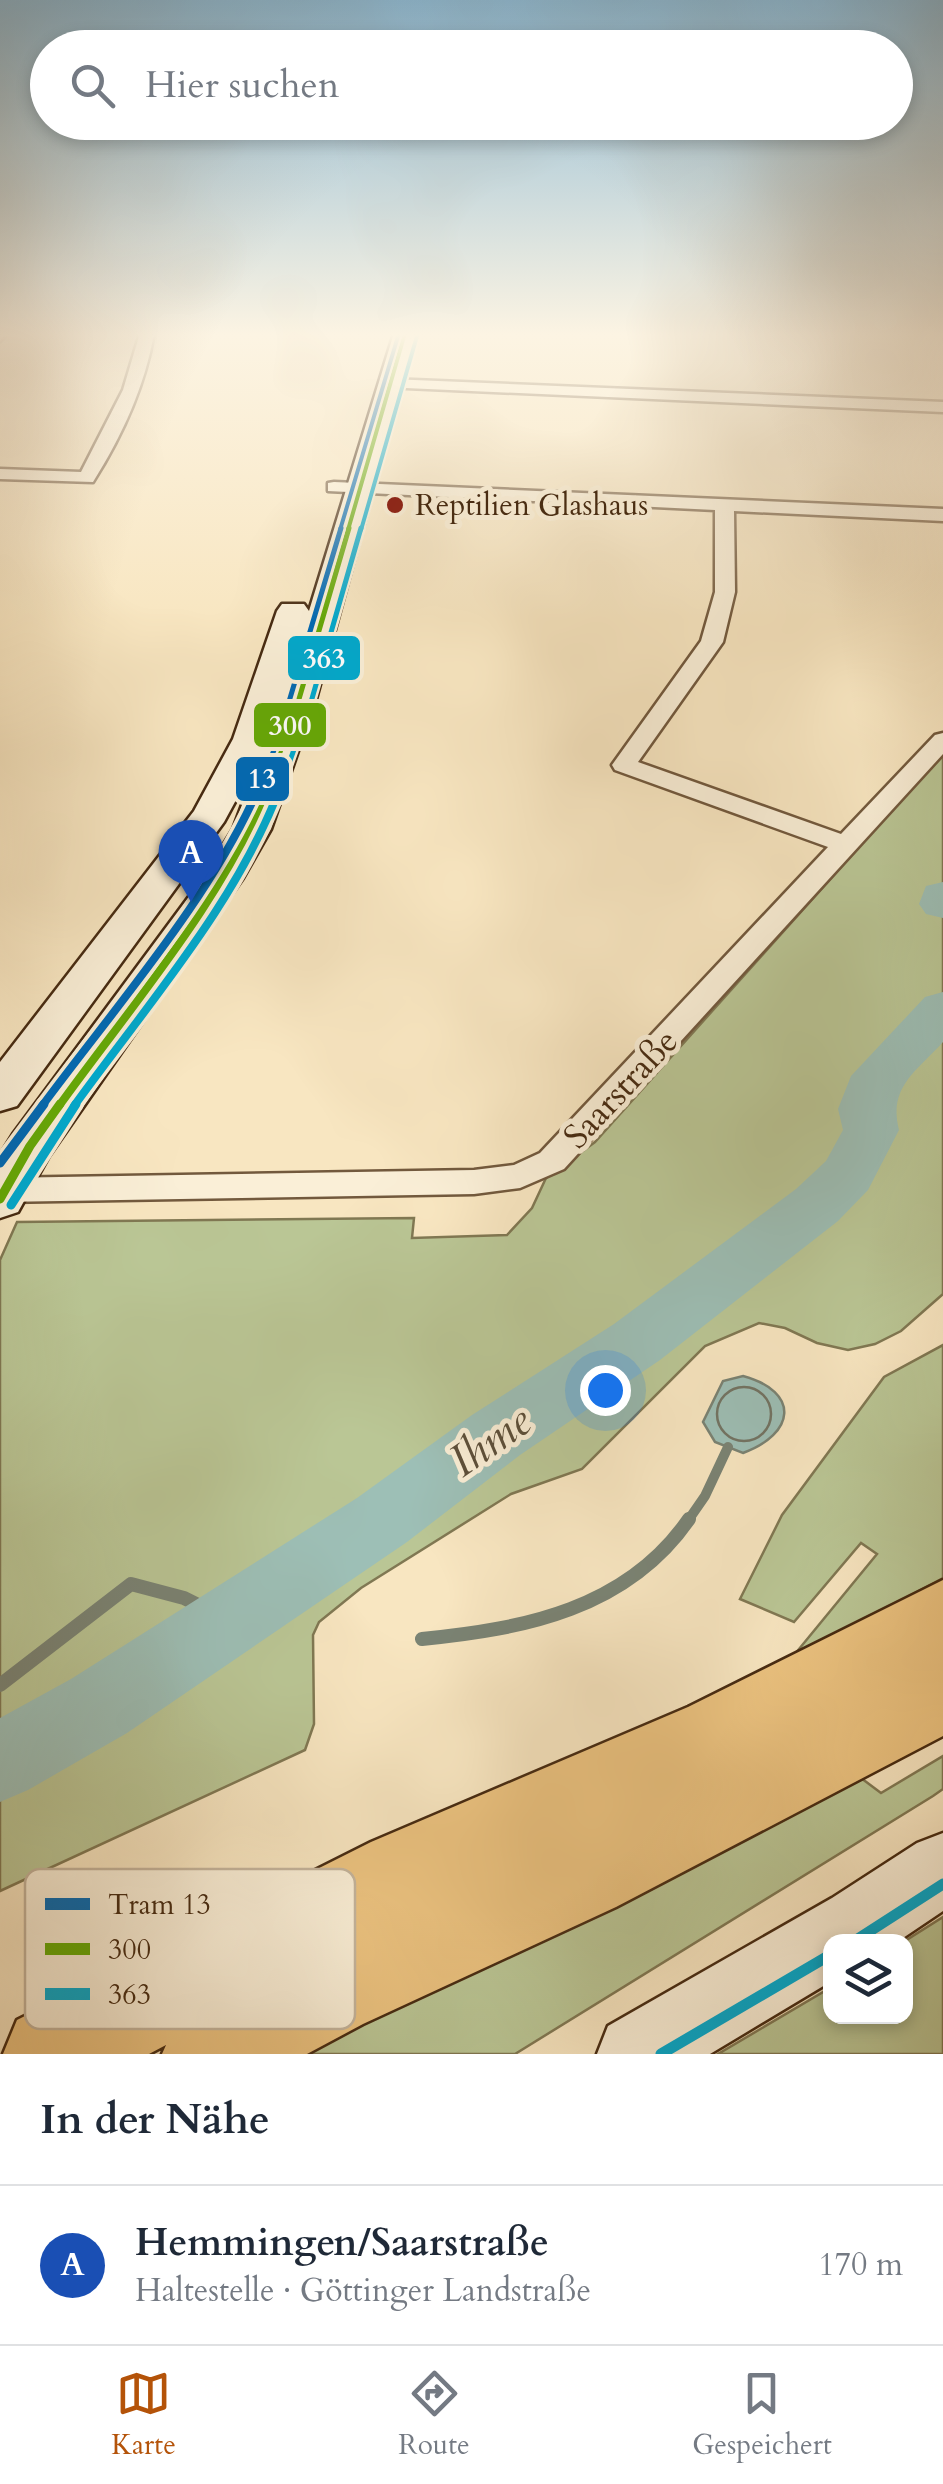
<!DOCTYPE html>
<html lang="de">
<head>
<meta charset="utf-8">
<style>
  body { margin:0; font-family:Cardo,serif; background:#f2f2f3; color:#1f2937 }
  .controls { position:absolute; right:30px; bottom:30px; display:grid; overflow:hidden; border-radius:20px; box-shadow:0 5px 15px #0003 }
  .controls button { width:90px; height:90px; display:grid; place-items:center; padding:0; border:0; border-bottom:2px solid #e0e1e3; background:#fff; color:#1f2937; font:50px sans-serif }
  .you { position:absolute; left:605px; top:1390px; width:35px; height:35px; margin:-25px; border:8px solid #fff; border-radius:50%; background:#1a73e8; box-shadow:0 0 0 15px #1a73e833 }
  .badge { display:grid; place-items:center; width:65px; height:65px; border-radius:50%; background:#b45309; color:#fff; font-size:32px; font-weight:700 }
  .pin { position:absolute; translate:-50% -82px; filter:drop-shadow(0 2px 5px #0008) }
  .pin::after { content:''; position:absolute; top:52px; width:35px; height:30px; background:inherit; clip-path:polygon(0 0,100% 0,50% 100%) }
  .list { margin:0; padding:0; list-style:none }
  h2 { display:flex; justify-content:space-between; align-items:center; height:130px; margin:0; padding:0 40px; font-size:42px }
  h2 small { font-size:32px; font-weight:400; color:#747a83 }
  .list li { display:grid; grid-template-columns:65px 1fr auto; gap:30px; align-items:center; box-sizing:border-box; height:160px; padding:0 40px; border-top:2px solid #e0e1e3 }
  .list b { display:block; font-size:38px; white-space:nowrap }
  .list p { margin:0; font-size:32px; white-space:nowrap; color:#747a83 }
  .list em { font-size:32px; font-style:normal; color:#747a83 }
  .icon { flex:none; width:55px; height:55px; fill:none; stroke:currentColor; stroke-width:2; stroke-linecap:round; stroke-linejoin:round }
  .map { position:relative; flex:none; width:943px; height:2054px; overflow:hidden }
  .search { position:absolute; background:#fff; box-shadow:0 5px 15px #0003; left:30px; right:30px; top:30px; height:110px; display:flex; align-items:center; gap:25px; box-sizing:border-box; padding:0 35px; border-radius:55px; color:#747a83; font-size:38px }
  .sheet { height:290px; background:#fff }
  nav { display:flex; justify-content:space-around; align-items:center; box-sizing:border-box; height:140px; border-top:2px solid #e0e1e3; background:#fff; font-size:28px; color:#747a83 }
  nav a { display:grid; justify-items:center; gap:5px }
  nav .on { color:#b45309 }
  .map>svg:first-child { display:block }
  .green { fill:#bac695; stroke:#807853; stroke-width:2.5 }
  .water { fill:#9dbfb6; stroke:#7a8374; stroke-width:2.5 }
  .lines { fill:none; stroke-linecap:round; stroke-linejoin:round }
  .shore { stroke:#727464; stroke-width:2.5 }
  .stream-far1 { stroke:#7a8374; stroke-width:10 }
  .stream { stroke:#7a8374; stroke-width:14 }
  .river { fill:#9dbfb6; fill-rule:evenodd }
  .street-casing { stroke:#72593d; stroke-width:5 }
  .secondary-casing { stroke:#462a11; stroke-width:5 }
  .highway-casing { stroke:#462a11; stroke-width:5 }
  .street { fill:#faefd7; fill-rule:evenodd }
  .secondary { fill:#faefd7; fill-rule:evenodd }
  .highway { fill:#ecc380; fill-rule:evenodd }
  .bus-1-far3-casing { stroke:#faefd7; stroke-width:8 }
  .bus-1-far2-casing { stroke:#faefd7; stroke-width:10 }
  .bus-1-far1-casing { stroke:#faefd7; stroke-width:15 }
  .bus-1-casing { stroke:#faefd7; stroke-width:16 }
  .bus-2-far4-casing { stroke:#faefd7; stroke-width:8 }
  .bus-2-far3-casing { stroke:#faefd7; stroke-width:10 }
  .bus-2-far2-casing { stroke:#faefd7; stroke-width:15 }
  .bus-2-far1-casing { stroke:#faefd7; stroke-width:16 }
  .bus-2-casing { stroke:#faefd7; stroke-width:19 }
  .bus-1-far3 { stroke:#65a906; stroke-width:4 }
  .bus-1-far2 { stroke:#65a906; stroke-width:5 }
  .bus-1-far1 { stroke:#65a906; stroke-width:8 }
  .bus-1 { stroke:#65a906; stroke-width:9 }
  .bus-2-far4 { stroke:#00a9ce; stroke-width:4 }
  .bus-2-far3 { stroke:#00a9ce; stroke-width:5 }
  .bus-2-far2 { stroke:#00a9ce; stroke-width:8 }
  .bus-2-far1 { stroke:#00a9ce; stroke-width:9 }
  .bus-2 { stroke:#00a9ce; stroke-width:11 }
  .tram-1-far3-casing { stroke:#faefd7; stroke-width:8 }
  .tram-1-far2-casing { stroke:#faefd7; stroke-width:10 }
  .tram-1-far1-casing { stroke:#faefd7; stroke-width:15 }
  .tram-1-casing { stroke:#faefd7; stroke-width:16 }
  .tram-1-far3 { stroke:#0069b4; stroke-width:4 }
  .tram-1-far2 { stroke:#0069b4; stroke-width:5 }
  .tram-1-far1 { stroke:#0069b4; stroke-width:8 }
  .tram-1 { stroke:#0069b4; stroke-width:9 }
  .poi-dot { fill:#8f2418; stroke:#faefd7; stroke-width:4 }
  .labels { text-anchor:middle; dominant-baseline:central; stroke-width:10; stroke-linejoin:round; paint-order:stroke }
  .far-poi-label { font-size:30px; fill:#462a11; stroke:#faefd7; text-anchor:start }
  .street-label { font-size:35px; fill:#462a11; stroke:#faefd7 }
  .near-water-label { font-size:45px; font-style:italic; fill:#5c4f3a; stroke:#faefd7 }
  .key { fill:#faefd7; stroke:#c4b49c; stroke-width:2.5 }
  .key-label { font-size:28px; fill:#462a11 }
  .line-badge { stroke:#faefd7; stroke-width:4 }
  .badge-label { font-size:28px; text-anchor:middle; font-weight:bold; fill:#fff }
</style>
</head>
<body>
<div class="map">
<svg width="943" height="2054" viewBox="0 0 943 2054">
  <rect width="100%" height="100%" fill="#f8e6c1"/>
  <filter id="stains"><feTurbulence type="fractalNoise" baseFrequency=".002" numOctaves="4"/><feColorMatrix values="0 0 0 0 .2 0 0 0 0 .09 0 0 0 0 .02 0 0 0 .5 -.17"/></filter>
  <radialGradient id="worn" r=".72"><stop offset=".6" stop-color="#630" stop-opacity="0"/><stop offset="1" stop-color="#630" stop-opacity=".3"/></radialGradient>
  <path class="green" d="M943 753V1294L901 1331 875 1344 848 1350 817 1343 785 1328 759 1323 705 1346 582 1469 511 1494 361 1588 319 1622 313 1635 314 1724 305 1750 0 1891V1774L102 1714 386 1528 501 1441 642 1347 736 1276 724 1267C693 1290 664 1314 632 1336 587 1368 536 1393 490 1425 329 1536 172 1654 0 1748V1260L17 1222 414 1218 412 1238 507 1235 532 1208 546 1178 595 1142Z
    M943 1345V1578L790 1660 877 1554 861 1543 794 1622 740 1599 782 1515 884 1377Z
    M943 1756V1789L933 1796 515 2054H304L376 2009 861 1778 881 1793Z
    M943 1917V2054H718L830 1988V2016H906L905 1941Z"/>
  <path class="water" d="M743 1376C801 1392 795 1434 743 1453L715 1442 703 1422 723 1381Z"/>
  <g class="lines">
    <path class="shore" d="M717 1414a27 27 0 1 1 54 0a27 27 0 1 1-54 0Z"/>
    <path class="stream-far1" d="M687 1522 705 1496 728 1447"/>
    <path class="stream" d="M422 1639C524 1629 627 1609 689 1519
      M0 1685 131 1584 184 1598 230 1621"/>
    <path class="river" d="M943 882V918L926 914 919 904 926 886Z
      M943 992V1042C916 1072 888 1087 899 1130L868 1190 838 1221 660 1360 520 1455 407 1542 127 1733 28 1790 0 1802V1718L71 1679 357 1498 472 1415 614 1324 796 1189 826 1161 843 1130 838 1109 851 1076 925 997Z"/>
    <defs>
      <path id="street" d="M0 333H8L0 341Z
        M140 333H154C145 386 122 436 93 482L0 479V469L81 472 123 390Z
        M390 379 943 402V412L384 387V381Z
        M334 482 943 509V521L734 511 735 592 723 642 638 762 841 834 935 735 943 733V754L564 1169 520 1188 474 1194 0 1202V1178L474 1170 514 1165 540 1153 828 847 615 770 612 765 701 641 715 592V510L328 491V483Z"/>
      <path id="secondary" d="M394 333H416L316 699 271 829 243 878 49 1156 18 1212 0 1218V1155L13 1134 205 875 233 829 261 754 224 822 17 1106 0 1111V1062L194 811 233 739 277 611 282 604H304L309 611Z
        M943 1833V1911L897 1942H830V1982L710 2054H597L608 2026 832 1898 917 1843Z"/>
      <path id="highway" d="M943 1580V1736L616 1907 363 2024 307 2054H162L166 2045 149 2054H3L17 2020 371 1842 688 1707Z"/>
    </defs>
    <use href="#street" class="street-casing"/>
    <use href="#secondary" class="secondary-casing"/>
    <use href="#highway" class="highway-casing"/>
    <use href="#street" class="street"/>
    <use href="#secondary" class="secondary"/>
    <use href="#highway" class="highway"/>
    <defs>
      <path id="bus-1-far3" d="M348 530 405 333"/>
      <path id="bus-1-far2" d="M269 783 299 699 349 528"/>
      <path id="bus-1-far1" d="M59 1106C130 1007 228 895 270 780"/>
      <path id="bus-1" d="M0 1199 30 1146 60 1104"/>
      <path id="bus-2-far4" d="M361 530 417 336"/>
      <path id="bus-2-far3" d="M282 783 311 702 361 528"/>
      <path id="bus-2-far2" d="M74 1106C149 1002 239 901 283 780"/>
      <path id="bus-2-far1" d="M11 1205 76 1104"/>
      <path id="bus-2" d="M853 1942 943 1884
        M661 2054 830 1955"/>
    </defs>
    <use href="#bus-1-far3" class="bus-1-far3-casing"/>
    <use href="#bus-1-far2" class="bus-1-far2-casing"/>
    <use href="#bus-1-far1" class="bus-1-far1-casing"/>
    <use href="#bus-1" class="bus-1-casing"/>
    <use href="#bus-2-far4" class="bus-2-far4-casing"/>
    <use href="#bus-2-far3" class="bus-2-far3-casing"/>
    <use href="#bus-2-far2" class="bus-2-far2-casing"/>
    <use href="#bus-2-far1" class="bus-2-far1-casing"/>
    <use href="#bus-2" class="bus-2-casing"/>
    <use href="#bus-1-far3" class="bus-1-far3"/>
    <use href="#bus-1-far2" class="bus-1-far2"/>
    <use href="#bus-1-far1" class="bus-1-far1"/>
    <use href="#bus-1" class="bus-1"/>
    <use href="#bus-2-far4" class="bus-2-far4"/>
    <use href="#bus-2-far3" class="bus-2-far3"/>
    <use href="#bus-2-far2" class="bus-2-far2"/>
    <use href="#bus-2-far1" class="bus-2-far1"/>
    <use href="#bus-2" class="bus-2"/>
    <defs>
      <path id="tram-1-far3" d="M340 530 399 333"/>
      <path id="tram-1-far2" d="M261 783 276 745 341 528"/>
      <path id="tram-1-far1" d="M42 1106C115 1007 215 894 262 780"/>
      <path id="tram-1" d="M0 1163 44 1104"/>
    </defs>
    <use href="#tram-1-far3" class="tram-1-far3-casing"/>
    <use href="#tram-1-far2" class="tram-1-far2-casing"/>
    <use href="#tram-1-far1" class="tram-1-far1-casing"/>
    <use href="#tram-1" class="tram-1-casing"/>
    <use href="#tram-1-far3" class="tram-1-far3"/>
    <use href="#tram-1-far2" class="tram-1-far2"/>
    <use href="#tram-1-far1" class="tram-1-far1"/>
    <use href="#tram-1" class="tram-1"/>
  </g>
  <linearGradient id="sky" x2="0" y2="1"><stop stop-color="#8ab8d4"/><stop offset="0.54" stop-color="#fcf4e3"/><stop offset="1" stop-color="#fcf4e3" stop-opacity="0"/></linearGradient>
  <rect width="943" height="620" fill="url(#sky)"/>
  <circle class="poi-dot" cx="395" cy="505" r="10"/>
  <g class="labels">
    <g class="far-poi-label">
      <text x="415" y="505">Reptilien Glashaus</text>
    </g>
    <g class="street-label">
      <text transform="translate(621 1089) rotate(-47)">Saarstraße</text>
    </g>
    <g class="near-water-label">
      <text transform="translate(490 1441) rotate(-35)">Ihme</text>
    </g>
  </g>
  <rect x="25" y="1869" width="330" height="160" rx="15" class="key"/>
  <rect x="45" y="1898" width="45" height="12" fill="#0069b4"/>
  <rect x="45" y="1943" width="45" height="12" fill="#65a906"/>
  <rect x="45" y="1988" width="45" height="12" fill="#00a9ce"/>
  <g class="key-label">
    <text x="108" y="1914">Tram 13</text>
    <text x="108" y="1959">300</text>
    <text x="108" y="2004">363</text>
  </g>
  <g class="line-badge">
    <rect x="286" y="634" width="76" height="48" rx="10" fill="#00a9ce"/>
    <rect x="252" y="701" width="76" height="48" rx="10" fill="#65a906"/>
    <rect x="234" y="755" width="57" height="48" rx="10" fill="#0069b4"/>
  </g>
  <g class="badge-label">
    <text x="324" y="668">363</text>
    <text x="290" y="735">300</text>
    <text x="262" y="788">13</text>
  </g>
  <rect width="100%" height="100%" filter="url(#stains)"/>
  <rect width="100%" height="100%" fill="url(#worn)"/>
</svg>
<div class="controls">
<button><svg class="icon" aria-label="layers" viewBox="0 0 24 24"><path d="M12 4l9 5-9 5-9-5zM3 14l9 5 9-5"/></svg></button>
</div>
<div class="you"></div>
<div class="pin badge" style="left:191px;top:902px;background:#1a4fb4">A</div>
<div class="search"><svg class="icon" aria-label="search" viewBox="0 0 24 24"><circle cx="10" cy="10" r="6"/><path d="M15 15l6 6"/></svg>Hier suchen</div>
</div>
<section class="sheet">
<h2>In der Nähe<small></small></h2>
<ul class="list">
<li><span class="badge" style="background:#1a4fb4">A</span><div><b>Hemmingen/Saarstraße</b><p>Haltestelle · Göttinger Landstraße</p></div><em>170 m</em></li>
</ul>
</section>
<nav>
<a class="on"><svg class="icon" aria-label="map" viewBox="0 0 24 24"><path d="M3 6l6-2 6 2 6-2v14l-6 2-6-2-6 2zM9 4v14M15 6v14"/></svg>Karte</a>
<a><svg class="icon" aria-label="directions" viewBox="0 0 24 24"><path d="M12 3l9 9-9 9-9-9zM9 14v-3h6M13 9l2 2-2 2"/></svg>Route</a>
<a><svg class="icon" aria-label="saved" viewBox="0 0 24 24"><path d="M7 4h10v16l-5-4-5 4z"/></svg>Gespeichert</a>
</nav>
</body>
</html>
